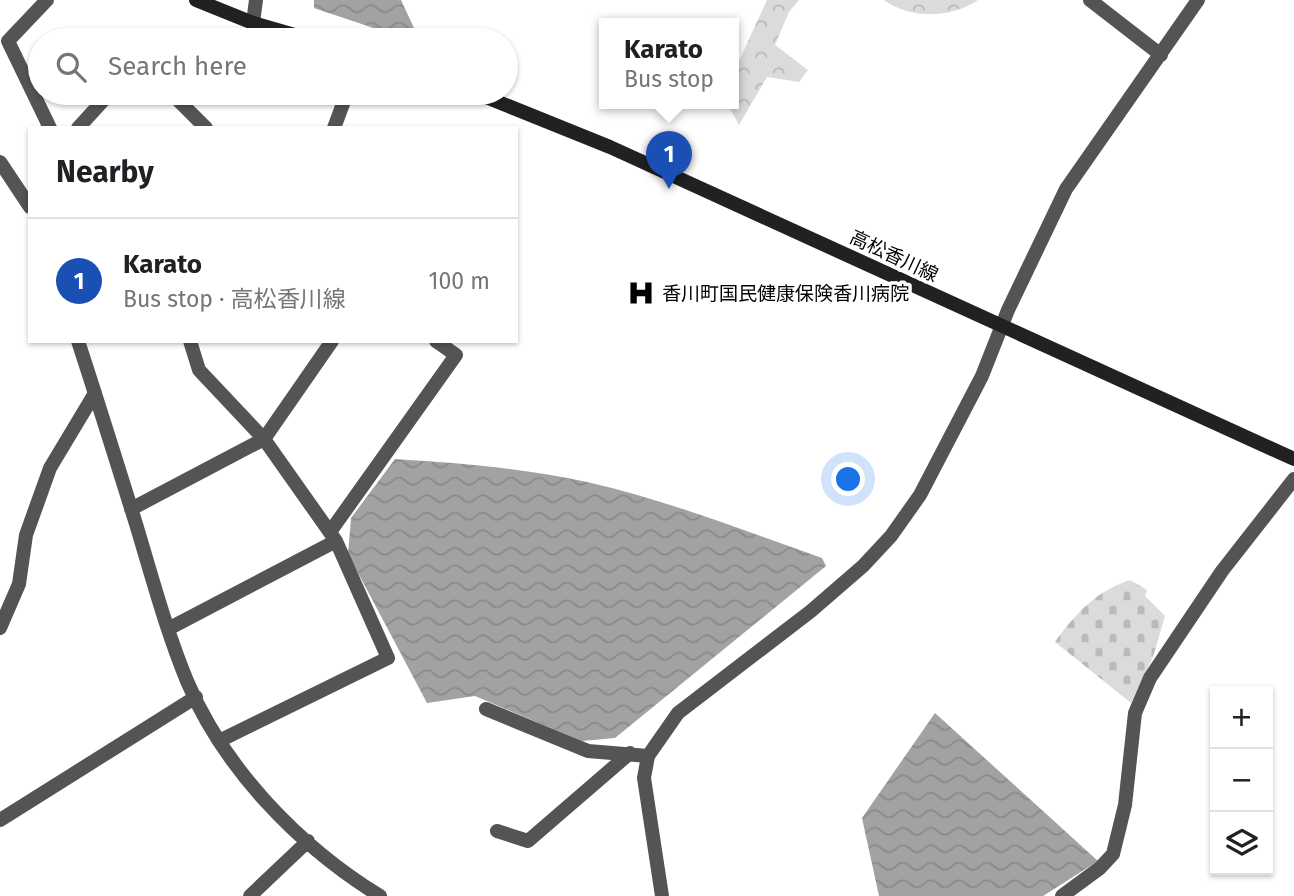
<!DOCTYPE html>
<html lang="en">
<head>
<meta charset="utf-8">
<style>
  body { margin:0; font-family:"Fira Sans","Noto Sans JP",sans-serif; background:#f2f2f2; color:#202124 }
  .controls { position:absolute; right:21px; bottom:21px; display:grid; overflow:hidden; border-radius:0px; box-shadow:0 2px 5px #0004 }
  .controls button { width:63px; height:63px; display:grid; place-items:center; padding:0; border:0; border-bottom:2px solid #e0e0e0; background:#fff; color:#202124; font:35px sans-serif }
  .you { position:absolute; left:849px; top:480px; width:24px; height:24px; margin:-18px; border:5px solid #fff; border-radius:50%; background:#1a73e8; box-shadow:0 0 0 10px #1a73e833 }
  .badge { display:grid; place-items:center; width:46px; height:46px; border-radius:50%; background:#ea580c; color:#fff; font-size:23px; font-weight:700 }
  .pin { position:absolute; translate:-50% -58px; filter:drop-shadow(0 2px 4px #0008) }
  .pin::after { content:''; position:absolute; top:37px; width:24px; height:21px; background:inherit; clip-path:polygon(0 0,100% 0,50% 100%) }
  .popup { position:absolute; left:599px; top:18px; width:140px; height:91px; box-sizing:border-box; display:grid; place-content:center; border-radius:0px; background:#fff; filter:drop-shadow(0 2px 5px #0005); font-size:23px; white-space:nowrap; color:#757577 }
  .popup b { font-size:26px; color:#202124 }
  .popup::after { content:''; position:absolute; left:50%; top:100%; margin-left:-14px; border:14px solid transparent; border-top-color:#fff }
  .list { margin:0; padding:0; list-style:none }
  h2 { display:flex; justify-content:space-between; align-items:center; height:91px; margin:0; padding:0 28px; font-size:30px }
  h2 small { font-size:23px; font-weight:400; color:#757577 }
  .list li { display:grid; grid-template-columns:46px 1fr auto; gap:21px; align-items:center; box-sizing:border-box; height:126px; padding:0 28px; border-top:2px solid #e0e0e0 }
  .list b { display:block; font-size:26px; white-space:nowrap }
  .list p { margin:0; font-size:23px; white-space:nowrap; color:#757577 }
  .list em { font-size:23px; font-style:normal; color:#757577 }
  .icon { flex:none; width:38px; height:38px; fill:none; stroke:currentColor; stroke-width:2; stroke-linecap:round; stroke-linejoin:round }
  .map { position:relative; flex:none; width:1294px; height:896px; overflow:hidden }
  .search { position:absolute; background:#fff; box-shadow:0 2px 5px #0004; left:28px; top:28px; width:490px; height:77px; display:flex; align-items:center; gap:18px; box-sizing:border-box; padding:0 24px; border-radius:38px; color:#757577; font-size:26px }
  .panel { position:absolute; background:#fff; box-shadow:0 2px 5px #0004; left:28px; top:126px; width:490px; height:217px; border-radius:0px }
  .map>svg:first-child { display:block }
  .forest { fill:url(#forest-crowns) }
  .cemetery { fill:url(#cemetery-stones) }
  .water { fill:url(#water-waves) }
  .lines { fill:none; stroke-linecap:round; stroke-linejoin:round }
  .street { stroke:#545454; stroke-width:14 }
  .secondary { stroke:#212121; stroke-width:14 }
  .labels { text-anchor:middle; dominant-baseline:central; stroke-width:7; stroke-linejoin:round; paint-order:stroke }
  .street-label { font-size:19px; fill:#000; stroke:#fff }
  .poi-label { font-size:19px; fill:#000; stroke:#fff; text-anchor:start }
</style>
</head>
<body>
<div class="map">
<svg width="1294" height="896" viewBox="0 0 1294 896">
  <defs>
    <pattern id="forest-crowns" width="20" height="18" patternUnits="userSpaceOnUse" patternTransform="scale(1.75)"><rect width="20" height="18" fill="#dbdbdb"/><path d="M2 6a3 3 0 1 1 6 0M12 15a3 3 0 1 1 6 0" fill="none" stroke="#bababa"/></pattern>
    <pattern id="cemetery-stones" width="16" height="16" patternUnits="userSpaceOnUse" patternTransform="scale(1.75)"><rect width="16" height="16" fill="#dbdbdb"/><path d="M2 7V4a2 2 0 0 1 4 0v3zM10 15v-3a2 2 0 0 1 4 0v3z" fill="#bababa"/></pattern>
    <pattern id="water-waves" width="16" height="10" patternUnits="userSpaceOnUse" patternTransform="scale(1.75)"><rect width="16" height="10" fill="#a2a2a2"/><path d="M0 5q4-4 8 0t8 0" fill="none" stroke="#8a8a8a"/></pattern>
  </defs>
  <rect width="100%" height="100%" fill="#fff"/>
  <path class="forest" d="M767 0H799L789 12 775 45 808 70 799 82 767 77 739 125 727 103H734V72Z
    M884 0H978C952 18 911 20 884 0Z"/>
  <path class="cemetery" d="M1130 580 1147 590 1145 596 1165 616 1153 657 1131 703 1055 642C1075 614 1096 591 1130 580Z"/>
  <path class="water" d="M314 0H401L414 28 406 39 314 8Z
    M395 459C460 463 524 468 587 482 667 500 745 531 822 558L826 566 615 738 582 741 475 696 427 703 348 554 351 518Z
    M935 713 1098 861 1043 896H879L862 818Z"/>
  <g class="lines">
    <path class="street" d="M47 0 8 41 50 128
      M1090 0 1161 55
      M253 23 256 0
      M171 93 206 128
      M78 128 110 93
      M334 128 347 93
      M0 162 30 207
      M78 341C98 402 117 463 136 524 152 577 166 630 187 681 224 769 300 847 380 896
      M190 341 199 370 264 439 336 541 388 658 221 740
      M131 509 264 439 332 341
      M330 532 456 355 436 341
      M0 628 19 584 26 535 50 468 95 393
      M168 629 336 541
      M486 709 588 751 648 756
      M0 820 196 697
      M497 831 528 841 630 753
      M250 896 308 841
      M662 896 644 778 648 756 678 713 811 611 863 566 891 536 920 495 982 376 1008 310 1066 189 1198 0
      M1062 896 1100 868 1113 854 1125 805 1135 713 1150 678 1222 571 1294 479"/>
    <path class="secondary" d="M196 0 253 23 312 40
      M476 93 610 147 1294 459"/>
  </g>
  <defs>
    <symbol id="hospital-bare" viewBox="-9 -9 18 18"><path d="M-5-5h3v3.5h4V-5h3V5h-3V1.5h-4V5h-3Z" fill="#000" stroke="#fff" stroke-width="2.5" paint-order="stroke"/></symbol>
  </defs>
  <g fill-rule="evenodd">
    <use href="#hospital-bare" x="622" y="274" width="38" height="38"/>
  </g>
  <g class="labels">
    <g class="street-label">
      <text transform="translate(894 256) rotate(25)">高松香川線</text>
    </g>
    <g class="poi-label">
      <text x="662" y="293">香川町国民健康保険香川病院</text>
    </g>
  </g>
</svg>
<div class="controls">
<button>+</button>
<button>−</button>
<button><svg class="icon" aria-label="layers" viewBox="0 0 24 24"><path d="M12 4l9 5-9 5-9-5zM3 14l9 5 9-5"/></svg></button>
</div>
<div class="you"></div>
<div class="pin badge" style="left:669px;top:189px;background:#1a4fb4">1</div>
<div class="popup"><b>Karato</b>Bus stop</div>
<div class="search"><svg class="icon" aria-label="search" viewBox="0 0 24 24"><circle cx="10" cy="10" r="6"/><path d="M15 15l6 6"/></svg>Search here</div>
<section class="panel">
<h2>Nearby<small></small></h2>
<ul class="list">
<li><span class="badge" style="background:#1a4fb4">1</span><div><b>Karato</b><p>Bus stop · 高松香川線</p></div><em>100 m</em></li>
</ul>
</section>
</div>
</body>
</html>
